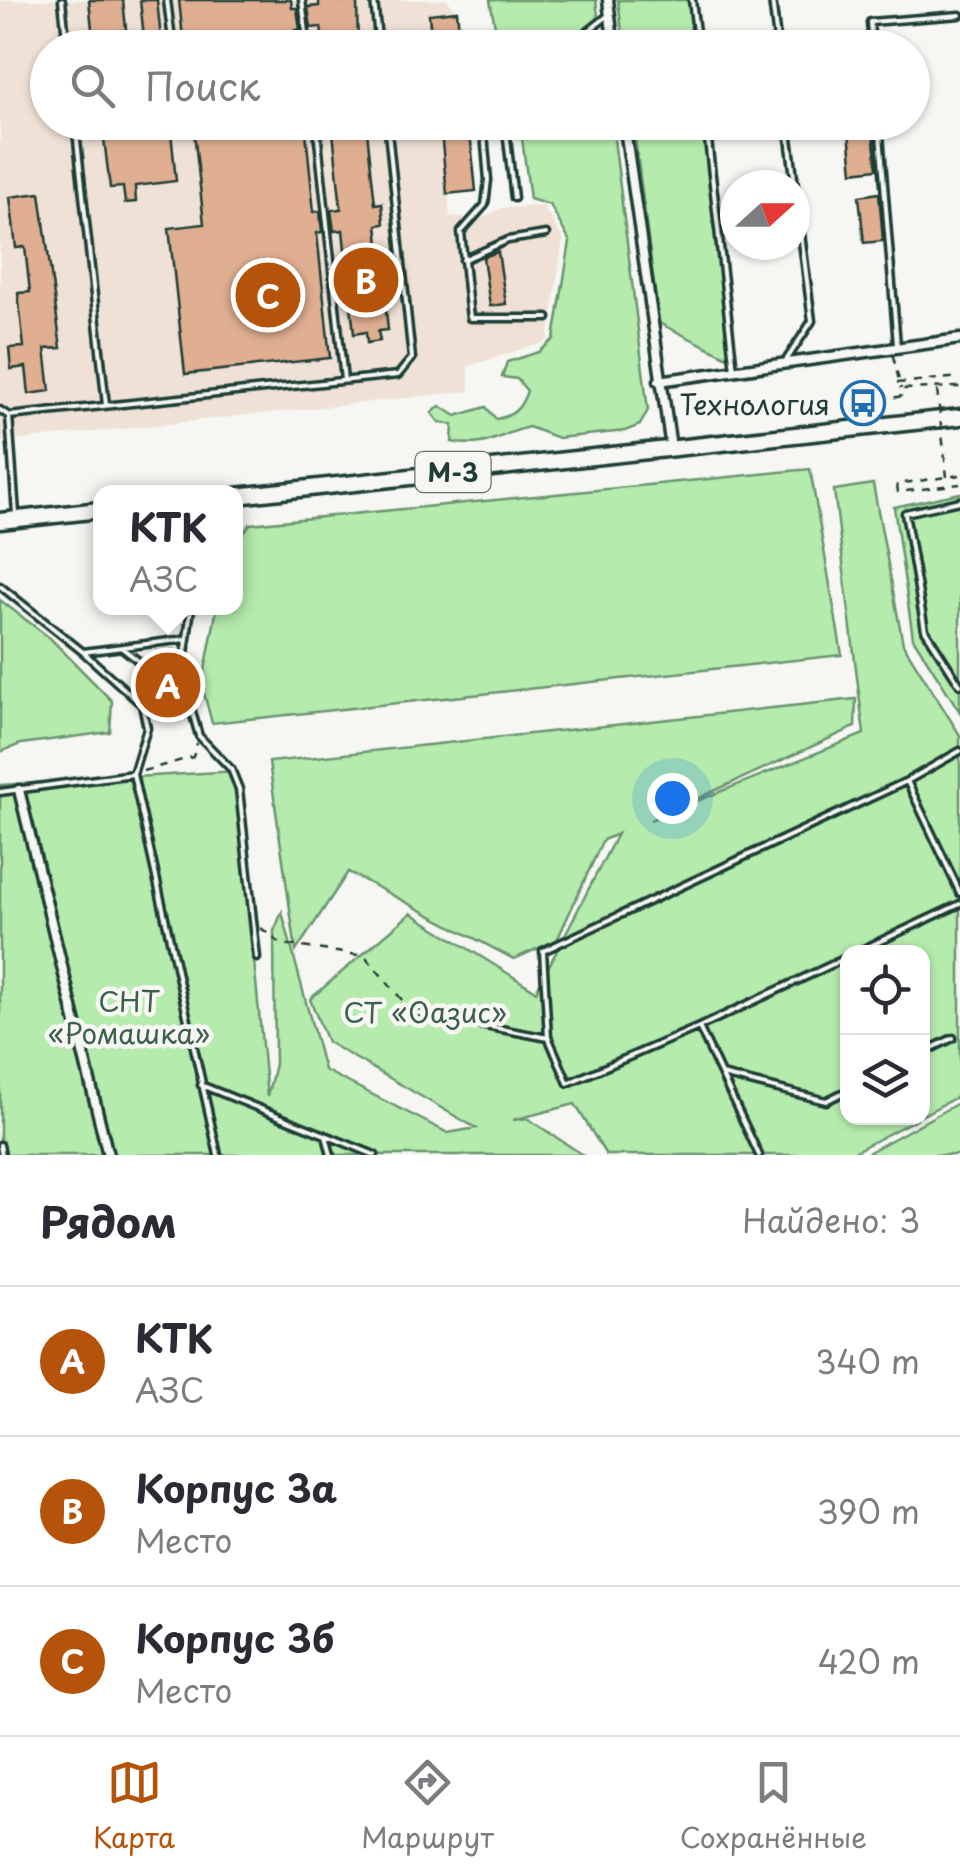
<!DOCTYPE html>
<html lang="ru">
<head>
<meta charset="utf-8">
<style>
  body { margin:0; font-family:"Playpen Sans",sans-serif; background:#f7f7f7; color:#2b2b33 }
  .controls { position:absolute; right:30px; bottom:30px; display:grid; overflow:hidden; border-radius:20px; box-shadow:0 2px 8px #0004 }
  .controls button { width:90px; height:90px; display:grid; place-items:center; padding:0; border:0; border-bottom:2px solid #e1e1e2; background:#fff; color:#2b2b33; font:50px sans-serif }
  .compass { position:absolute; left:720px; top:170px; width:90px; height:90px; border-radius:50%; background:#fff; box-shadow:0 2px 8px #0004; rotate:69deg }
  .you { position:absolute; left:672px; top:798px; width:35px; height:35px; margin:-25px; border:8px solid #fff; border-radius:50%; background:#1a73e8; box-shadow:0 0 0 15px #1a73e833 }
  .badge { display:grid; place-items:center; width:65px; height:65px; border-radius:50%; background:#b45309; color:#fff; font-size:32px; font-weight:700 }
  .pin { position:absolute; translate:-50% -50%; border:5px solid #fff; box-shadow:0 2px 10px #0006 }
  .popup { position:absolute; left:93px; top:485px; width:150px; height:130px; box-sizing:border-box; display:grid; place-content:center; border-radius:20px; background:#fff; filter:drop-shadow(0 2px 8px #0005); font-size:32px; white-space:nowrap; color:#7c7c81 }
  .popup b { font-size:38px; color:#2b2b33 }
  .popup::after { content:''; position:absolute; left:50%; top:100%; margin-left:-20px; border:20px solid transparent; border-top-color:#fff }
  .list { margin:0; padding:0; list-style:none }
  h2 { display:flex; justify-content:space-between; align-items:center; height:130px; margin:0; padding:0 40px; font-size:42px }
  h2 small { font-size:32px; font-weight:400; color:#7c7c81 }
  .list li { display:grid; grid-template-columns:65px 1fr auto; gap:30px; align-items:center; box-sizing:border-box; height:150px; padding:0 40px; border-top:2px solid #e1e1e2 }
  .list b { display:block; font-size:38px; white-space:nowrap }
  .list p { margin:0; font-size:32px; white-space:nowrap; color:#7c7c81 }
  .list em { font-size:32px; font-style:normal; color:#7c7c81 }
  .icon { flex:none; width:55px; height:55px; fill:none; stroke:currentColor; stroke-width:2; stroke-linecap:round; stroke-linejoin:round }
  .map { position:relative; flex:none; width:960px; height:1155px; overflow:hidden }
  .search { position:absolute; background:#fff; box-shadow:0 2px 8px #0004; left:30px; right:30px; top:30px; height:110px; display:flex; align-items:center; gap:25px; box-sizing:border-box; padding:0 35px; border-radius:55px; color:#7c7c81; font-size:38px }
  .sheet { height:580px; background:#fff }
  nav { display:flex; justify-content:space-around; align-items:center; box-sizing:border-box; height:140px; border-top:2px solid #e1e1e2; background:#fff; font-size:28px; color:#7c7c81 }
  nav a { display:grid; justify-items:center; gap:5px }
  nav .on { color:#b45309 }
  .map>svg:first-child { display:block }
  .built { fill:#efe1d5 }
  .green { fill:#b5ebad; stroke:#6a9470; stroke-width:2.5 }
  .building { fill:#e0af92; stroke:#1f3d34; stroke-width:2.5 }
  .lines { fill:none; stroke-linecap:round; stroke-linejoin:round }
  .service-casing { stroke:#1f3d34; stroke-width:11 }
  .minor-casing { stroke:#1f3d34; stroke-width:15 }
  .trunk-casing { stroke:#1f3d34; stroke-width:21 }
  .path { stroke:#1f3d34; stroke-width:2.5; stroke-dasharray:8 8; stroke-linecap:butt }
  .service { stroke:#f6f6f2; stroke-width:4 }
  .minor { stroke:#f6f6f2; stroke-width:8 }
  .trunk { stroke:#f6f6f2; stroke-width:14 }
  .path-bridge { stroke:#1f3d34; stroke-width:2.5; stroke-dasharray:8 8; stroke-linecap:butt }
  .labels { text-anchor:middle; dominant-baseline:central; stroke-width:9; stroke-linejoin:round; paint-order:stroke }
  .shield { fill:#f6f6f2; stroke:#60746d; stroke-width:2.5 }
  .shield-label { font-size:25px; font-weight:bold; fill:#1f3d34 }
  .poi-label { font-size:28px; fill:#1f3d34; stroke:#f6f6f2; text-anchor:end }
  .park-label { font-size:28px; fill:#3d604c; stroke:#f6f6f2 }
</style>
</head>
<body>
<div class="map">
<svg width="960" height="1155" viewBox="0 0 960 1155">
  <rect width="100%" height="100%" fill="#f6f6f2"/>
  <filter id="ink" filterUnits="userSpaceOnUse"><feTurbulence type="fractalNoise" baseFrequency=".01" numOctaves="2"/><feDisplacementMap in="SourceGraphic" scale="20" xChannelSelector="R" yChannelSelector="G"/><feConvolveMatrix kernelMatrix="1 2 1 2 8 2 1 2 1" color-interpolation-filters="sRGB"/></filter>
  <g filter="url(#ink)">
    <path class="built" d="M0 0H447L457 11 461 47 48 48V122L475 123 476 128 441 132 442 138 471 136 476 191 448 194 450 217H462L471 225 501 208 543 206 563 239 548 341 468 366 470 391 0 442Z"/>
    <path class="green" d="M490 0H596L602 47H499Z
      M618 0H694L689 1 694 47H624Z
      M520 123H612L648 410 640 425 625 431 558 438 529 427C496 435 488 449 452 442L453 425 439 422 432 413 440 406 456 416 486 407 496 419C514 416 521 408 527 391L517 379 502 377 507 362 539 352 554 339 570 242 550 205 530 199Z
      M633 123H703L730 358 659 323Z
      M810 469 842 655 212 723 202 686 217 608H236V543L250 524Z
      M873 484 903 644 960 735V1095L923 1115 922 952H848V1118H918L848 1155H606L575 1104 513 1120 527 1118 583 1155H0V785L236 771 267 1097 275 1064 274 931 282 912 324 1070 448 1133 476 1128 327 1042 310 999 411 913 536 991 617 834 603 840 557 940 514 959 348 872 296 951 269 762 856 699 855 727 650 820 864 734 834 490Z
      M960 493V712L913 638 894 507Z
      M0 600 51 639 112 701 110 732 21 744 0 752Z
      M960 1102V1155H864Z"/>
    <path class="building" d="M89 0H123L128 48H94Z
      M140 0H157L162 48H145Z
      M179 0H291L292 8H297L300 30H295L296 48H184Z
      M319 0 357 2 358 48H324L321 27 311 28 308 7 319 6Z
      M457 11 461 48H432L429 14Z
      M102 122H170L176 181 135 186 136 202 125 203 123 187 110 188Z
      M193 122H305L314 212 320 211 322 232 317 233 330 358 185 374 169 228 204 224Z
      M332 122H366L375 204 382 203 384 224 377 225 388 330 378 331 380 341 367 343 366 332 354 334 343 230 334 231 331 210 341 209Z
      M428 122H469L476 191 447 194 441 132 429 133Z
      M848 122H872L877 169 853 172Z
      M40 193 61 348 45 349 50 391 29 394 26 367 11 369 9 348 24 347 18 293 30 292 25 247 16 248 10 197Z
      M879 193 883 241 864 243 859 196Z
      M498 252 506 304 490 306 483 257Z
      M173 650 180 688 162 690 160 670 165 664 157 652Z"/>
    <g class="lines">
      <defs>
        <path id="service" d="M62 0 67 48
          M167 0 173 48
          M302 0 308 48
          M374 0 379 48
          M692 0 698 48
          M772 0 778 48
          M567 48 610 14
          M872 48 870 22 960 15
          M75 122 106 405
          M316 122 344 380
          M483 122 488 180 485 205 461 232 470 318H548
          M505 122 514 198
          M706 122 734 370
          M787 122 795 185
          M879 122 897 345
          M463 260 508 240 546 234
          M785 362 812 321 795 186
          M0 410 9 416
          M960 501 905 513 925 630 960 685
          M16 514 9 416 398 375 412 358 387 122
          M0 586 83 652 186 639
          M122 648 145 666 159 664
          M83 652 142 705 188 698 184 661 191 608
          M188 698 199 736 231 769 239 789 257 958
          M142 705 147 728 133 774 218 1155
          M907 781 960 893
          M0 792 133 774
          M857 952 960 904
          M412 1012 548 1038 543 951 907 781 960 751
          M549 1039 568 1083 699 1027
          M922 1053 953 1038
          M722 1075 826 1101 848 1090
          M201 1085 375 1155
          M326 1136 331 1155
          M0 1145 2 1155
          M759 1155 699 1027 848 957"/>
        <path id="minor" d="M608 0 614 48
          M624 122 671 448
          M659 381 960 339
          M19 790 108 1155"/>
        <path id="trunk" d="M236 496 960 417
          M0 521 100 510"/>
      </defs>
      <use href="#service" class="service-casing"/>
      <use href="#minor" class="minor-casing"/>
      <use href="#trunk" class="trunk-casing"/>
      <path class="path" d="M893 356 901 389
        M897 383 960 377
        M863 403 903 396V389L960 387
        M960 475 897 484 898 492 960 484
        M143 771 193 757 197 743
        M261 928 281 944 365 956 408 1007"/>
      <use href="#service" class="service"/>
      <use href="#minor" class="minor"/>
      <use href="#trunk" class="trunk"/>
      <path class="path-bridge" d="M937 390 947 477"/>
    </g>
  </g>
  <defs>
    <symbol id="bus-ring" viewBox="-11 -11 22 22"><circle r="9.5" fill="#f6f6f2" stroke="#1f6fb2" stroke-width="1.5"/><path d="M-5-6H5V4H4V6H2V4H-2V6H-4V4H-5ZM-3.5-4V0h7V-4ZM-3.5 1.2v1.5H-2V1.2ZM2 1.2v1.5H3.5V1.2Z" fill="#1f6fb2"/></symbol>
  </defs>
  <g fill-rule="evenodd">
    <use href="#bus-ring" x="838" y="378" width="50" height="50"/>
  </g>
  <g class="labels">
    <rect class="shield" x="415.5" y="452" width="75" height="40" rx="8"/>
    <g class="shield-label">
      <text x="453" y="472">М-3</text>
    </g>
    <g class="poi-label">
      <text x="830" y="403">Технология</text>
    </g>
    <g class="park-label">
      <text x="129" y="1000">СНТ<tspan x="129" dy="32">«Ромашка»</tspan></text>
      <text x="425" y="1011">СТ «Оазис»</text>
    </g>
  </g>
</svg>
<div class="controls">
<button><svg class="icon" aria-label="locate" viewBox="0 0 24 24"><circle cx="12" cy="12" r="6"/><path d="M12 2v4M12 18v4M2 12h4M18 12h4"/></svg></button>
<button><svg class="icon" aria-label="layers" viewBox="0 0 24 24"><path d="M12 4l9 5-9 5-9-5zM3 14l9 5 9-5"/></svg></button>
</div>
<svg class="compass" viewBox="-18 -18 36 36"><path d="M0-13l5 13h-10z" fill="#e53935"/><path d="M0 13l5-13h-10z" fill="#7c7c81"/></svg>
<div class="you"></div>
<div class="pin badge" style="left:168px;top:685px">A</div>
<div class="popup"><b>КТК</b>АЗС</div>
<div class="pin badge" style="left:366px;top:280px">B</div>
<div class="pin badge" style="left:268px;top:295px">C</div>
<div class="search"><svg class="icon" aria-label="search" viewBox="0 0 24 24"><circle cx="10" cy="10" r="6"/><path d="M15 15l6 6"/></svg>Поиск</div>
</div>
<section class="sheet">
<h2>Рядом<small>Найдено: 3</small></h2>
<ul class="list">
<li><span class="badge">A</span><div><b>КТК</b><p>АЗС</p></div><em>340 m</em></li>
<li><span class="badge">B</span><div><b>Корпус 3a</b><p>Место</p></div><em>390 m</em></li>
<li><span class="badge">C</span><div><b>Корпус 3б</b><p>Место</p></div><em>420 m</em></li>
</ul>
</section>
<nav>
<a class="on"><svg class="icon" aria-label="map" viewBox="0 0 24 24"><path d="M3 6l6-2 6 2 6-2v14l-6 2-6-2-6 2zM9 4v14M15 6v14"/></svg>Карта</a>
<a><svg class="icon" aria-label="directions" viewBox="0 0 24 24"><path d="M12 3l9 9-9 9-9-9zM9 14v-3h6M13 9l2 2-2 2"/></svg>Маршрут</a>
<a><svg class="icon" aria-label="saved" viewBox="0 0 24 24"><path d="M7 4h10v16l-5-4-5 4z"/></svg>Сохранённые</a>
</nav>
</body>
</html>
